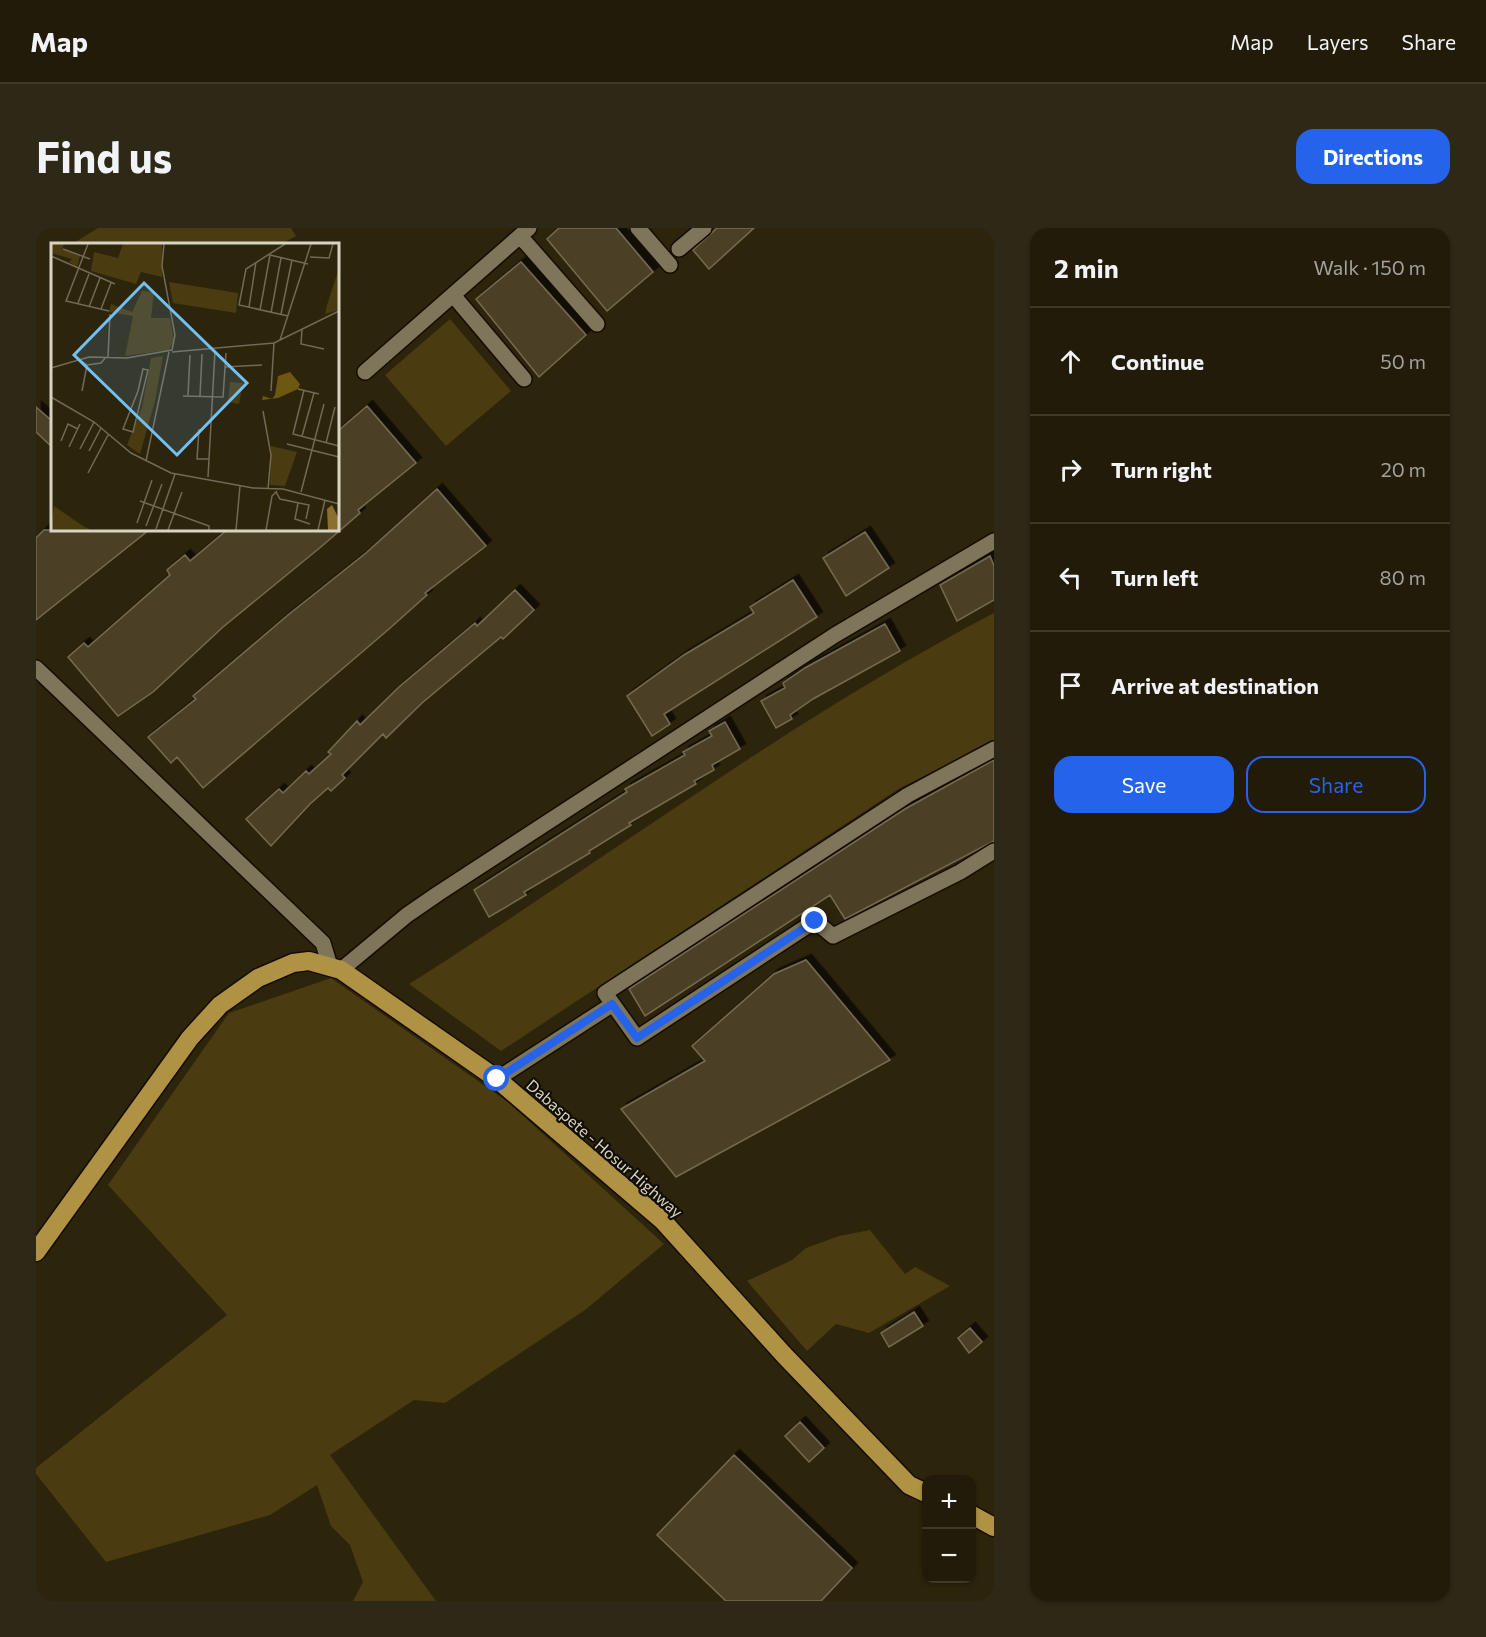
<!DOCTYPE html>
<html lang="en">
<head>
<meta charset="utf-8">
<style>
  body { margin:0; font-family:Commissioner,sans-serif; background:#2e2817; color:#f1f3f6 }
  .controls { position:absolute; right:18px; bottom:18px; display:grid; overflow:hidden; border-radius:12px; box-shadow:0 2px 4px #0004 }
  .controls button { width:54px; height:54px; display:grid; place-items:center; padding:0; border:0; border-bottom:2px solid #3f392a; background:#221b09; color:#f1f3f6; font:30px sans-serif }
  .stop { position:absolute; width:18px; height:18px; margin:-14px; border:4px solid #2563eb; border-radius:50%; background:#fff }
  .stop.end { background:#2563eb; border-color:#fff; box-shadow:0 2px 6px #0008 }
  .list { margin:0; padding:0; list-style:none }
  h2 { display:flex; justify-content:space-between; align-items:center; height:78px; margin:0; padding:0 24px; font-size:26px }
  h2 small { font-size:20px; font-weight:400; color:#a2a19c }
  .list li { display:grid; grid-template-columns:39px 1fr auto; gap:18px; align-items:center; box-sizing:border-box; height:108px; padding:0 24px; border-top:2px solid #3f392a }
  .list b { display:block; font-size:22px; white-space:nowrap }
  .list em { font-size:20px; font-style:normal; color:#a2a19c }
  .actions { display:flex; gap:12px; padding:18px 24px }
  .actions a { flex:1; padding:14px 0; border:2px solid #2563eb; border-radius:18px; text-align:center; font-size:21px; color:#2563eb }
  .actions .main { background:#2563eb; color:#fff }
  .icon { flex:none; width:33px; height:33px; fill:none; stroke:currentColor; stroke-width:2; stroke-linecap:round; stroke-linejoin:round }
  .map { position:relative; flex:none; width:958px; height:1373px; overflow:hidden; border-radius:18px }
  header { display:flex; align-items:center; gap:36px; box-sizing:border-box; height:84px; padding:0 30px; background:#221b09; border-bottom:2px solid #3f392a }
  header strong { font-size:28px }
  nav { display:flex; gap:33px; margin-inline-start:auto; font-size:21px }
  .intro { display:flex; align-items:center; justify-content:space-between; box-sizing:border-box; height:144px; padding:0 36px }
  h1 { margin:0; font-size:42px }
  .button { padding:15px 27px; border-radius:18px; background:#2563eb; color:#fff; font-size:21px; font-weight:700 }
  main { display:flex; gap:36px; padding:0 36px }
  aside { flex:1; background:#221b09; border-radius:18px; box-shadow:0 2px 4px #0004 }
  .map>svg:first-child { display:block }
  .green { fill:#4a3b11 }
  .building { fill:#4b4128; stroke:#756b51; stroke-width:1.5; filter:url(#shadow) }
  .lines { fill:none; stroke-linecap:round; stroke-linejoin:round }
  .minor-casing { stroke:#150d00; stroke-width:18 }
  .highway-casing { stroke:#150d00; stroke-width:21 }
  .minor { stroke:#7f755a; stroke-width:15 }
  .highway { stroke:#af9243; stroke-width:18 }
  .route { stroke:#2563eb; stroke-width:8 }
  .labels { text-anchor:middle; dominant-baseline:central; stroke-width:4.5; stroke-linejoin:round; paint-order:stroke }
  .street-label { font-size:16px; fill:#d8d3c4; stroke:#120e05 }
  .inset-road { fill:none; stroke:#716a56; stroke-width:1.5 }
  .view { fill:#72c1f5; fill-opacity:0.15; stroke:#72c1f5; stroke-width:3 }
  .inset-edge { fill:none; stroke:#d8d3c4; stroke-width:3 }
</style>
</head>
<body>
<header>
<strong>Map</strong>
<nav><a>Map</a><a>Layers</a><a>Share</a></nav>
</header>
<div class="intro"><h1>Find us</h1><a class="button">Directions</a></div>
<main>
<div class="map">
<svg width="958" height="1373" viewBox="0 0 958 1373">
  <defs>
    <filter id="shadow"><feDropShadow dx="5.5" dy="-5.5" stdDeviation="0" flood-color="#0009"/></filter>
  </defs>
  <rect width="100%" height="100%" fill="#2d240c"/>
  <path class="green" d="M62 0H255L260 8 245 16H36Z
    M414 91 475 163 410 218 349 147Z
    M958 385V514L864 560 465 823 373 756C568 633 753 492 958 385Z
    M295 750 472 874 628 1016 549 1082 409 1175 378 1172 294 1227 400 1373H317L327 1354 314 1317 295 1298 281 1257 234 1287 70 1334 0 1246V1240L191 1087 72 957 193 785Z
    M834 1002 869 1046 879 1039 914 1058 833 1105 800 1096 771 1123 711 1053 756 1032 770 1020 803 1008Z"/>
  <path class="building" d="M523 0H580L617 44 571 83 511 11Z
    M681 0H718L673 41 657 22Z
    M485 34 550 107 503 149 440 71Z
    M331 178 380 235 322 282 324 285 286 318 187 399 117 464 82 488 32 429 48 415 52 419 134 347 131 342 149 327 154 333 191 302H302V203Z
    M0 179 16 193V219L0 204Z
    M401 261 450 318 389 365 391 367 353 401 167 560 141 529 135 535 112 509 160 471 157 468 252 387 330 325Z
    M8 302H113L0 392V310Z
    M829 304 853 340 810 368 787 330Z
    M954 328 958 338V372L921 393 904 357Z
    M757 352 781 389 628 486 634 496 616 508 591 468 648 427 718 385 714 379Z
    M479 362 498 382 467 411 465 409 386 475 350 510 347 506 306 547 309 550 295 563 292 560 274 576 235 618 210 591 243 561 247 565 270 543 273 546 295 526 292 524 321 493 324 497 363 459 439 395 441 398Z
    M849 396 864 423 777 471 754 487 756 491 740 500 725 473 749 460 747 455 769 440Z
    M689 494 704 521 676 537 678 542 658 553 660 556 593 595 595 597 553 623 554 625 488 664 490 667 453 689 438 662 591 564 589 561 649 527 647 524 676 508 673 503Z
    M958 532V613L809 691 794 667 609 788 593 761 869 581Z
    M770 732 854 832 640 949 585 881 669 833 656 818 738 746Z
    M878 1084 887 1098 853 1119 845 1105Z
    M934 1100 946 1114 933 1125 922 1110Z
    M764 1194 788 1220 773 1234 749 1208Z
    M698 1227 816 1340 785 1373H690L621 1307Z"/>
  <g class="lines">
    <defs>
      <path id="minor" d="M602 0 634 37
        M484 8 561 96
        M643 21 668 0
        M417 67 488 151
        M329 144 493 0
        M0 440 287 715 294 738
        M958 521 872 567 569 765 601 810 779 693 797 708 924 644 958 623
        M305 742 371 687 403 665 799 407 958 313
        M461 851 577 776"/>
      <path id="highway" d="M0 1024 154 810 184 777 222 750 257 735 273 733 305 742 461 851 627 993 748 1127 873 1257 890 1265
        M936 1287 958 1299"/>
    </defs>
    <use href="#minor" class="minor-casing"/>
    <use href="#highway" class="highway-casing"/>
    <use href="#minor" class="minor"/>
    <use href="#highway" class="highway"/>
  </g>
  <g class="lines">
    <path class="route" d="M461 851 576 776 601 810 779 693"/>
  </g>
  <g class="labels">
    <g class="street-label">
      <text transform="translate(569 920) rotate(41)">Dabaspete - Hosur Highway</text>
    </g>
  </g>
  <g transform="translate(15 15)">
    <rect width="288" height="288" fill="#2d240c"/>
    <path d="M0 1H13L11 6 29 13 26 24 18 19 21 16 0 10ZM72 1H111V34L90 29 85 41 40 28 43 9 67 15ZM288 25V67L274 71 276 62ZM118 39 187 50 185 70 122 60ZM91 48 103 49 100 75H119L123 97 118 107 74 113 82 73 58 69 60 61 81 69ZM112 113 104 158 89 211 76 202 91 164 100 115ZM179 139 192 140 188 161 177 159ZM220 203 246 209 234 243 219 242ZM3 263 32 283 40 287H0Z" fill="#4a3b11"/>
    <path d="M239 129 249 141 247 146 227 155 211 157 212 153 221 156 224 152 227 133Z" fill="#6e5710"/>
    <path d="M281 262 288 276V287H277L276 266Z" fill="#887130"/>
    <path class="inset-road" d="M37 1 15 58 58 68M234 1 195 26 188 62 237 73M12 6 39 16M219 12 257 21M0 13 64 41M259 14 278 15 282 1M27 60 38 31M38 64 49 35M198 64 205 19M50 66 60 40M209 67 219 12M220 70 230 15M230 71 241 17M251 87 250 101 273 106M229 97 260 1M121 109 223 100 288 68M57 114 59 71M29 117 36 122 50 120 55 114M174 124 211 122M0 125 38 114 76 115 121 107 124 92 111 23 113 1M92 126 97 127 82 189 72 186 87 148ZM247 146 268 151M253 147 242 191 288 203M31 148 36 122M220 148 223 100M137 152 139 112M132 153 172 154 175 110M149 153 151 111M0 154 43 179 80 210 120 230 202 245 232 246 288 261M212 168 220 212 217 246M148 186 146 216H158M251 193 263 150M10 198 17 181 27 186M275 200 284 164M236 201 288 214M18 204 29 181M29 206 43 179M38 208 50 185M95 218 118 109M37 230 57 192M157 234 164 108M225 249 229 256 258 262 255 276M250 249 273 161M89 258 158 283V287M247 260 244 276 259 281M86 280 101 237M95 283 111 241M105 286 124 231M117 287 131 249M185 287 189 243M215 287 221 253 226 248M267 287 274 257"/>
    <path class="view" d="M93 40 196 140 126 212 23 112Z"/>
    <rect width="288" height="288" class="inset-edge"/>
  </g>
</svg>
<div class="controls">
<button>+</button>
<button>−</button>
</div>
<div class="stop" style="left:461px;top:851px"></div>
<div class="stop end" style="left:779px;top:693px"></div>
</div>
<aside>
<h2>2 min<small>Walk · 150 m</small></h2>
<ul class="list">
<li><svg class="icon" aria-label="ahead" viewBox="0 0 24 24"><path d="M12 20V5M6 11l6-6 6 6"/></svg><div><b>Continue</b></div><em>50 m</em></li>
<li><svg class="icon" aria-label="right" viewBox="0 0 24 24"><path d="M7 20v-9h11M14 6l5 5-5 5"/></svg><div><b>Turn right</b></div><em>20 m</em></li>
<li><svg class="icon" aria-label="left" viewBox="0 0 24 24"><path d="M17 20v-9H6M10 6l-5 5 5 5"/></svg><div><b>Turn left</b></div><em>80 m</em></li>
<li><svg class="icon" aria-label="arrive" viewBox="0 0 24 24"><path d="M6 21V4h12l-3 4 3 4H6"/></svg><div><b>Arrive at destination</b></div></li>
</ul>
<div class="actions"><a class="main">Save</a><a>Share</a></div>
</aside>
</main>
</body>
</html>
